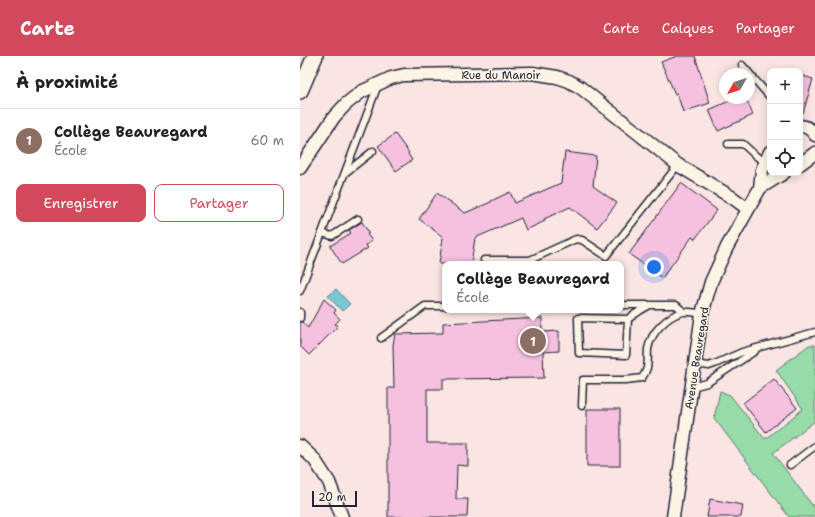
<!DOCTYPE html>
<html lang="fr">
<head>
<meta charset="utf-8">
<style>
  body { margin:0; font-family:"Shantell Sans",sans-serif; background:#f6f6f6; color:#222 }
  .controls { position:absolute; right:12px; top:12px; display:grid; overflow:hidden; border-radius:8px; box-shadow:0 2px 10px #0003 }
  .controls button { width:36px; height:36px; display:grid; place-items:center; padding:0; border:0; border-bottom:1px solid #e0e0e0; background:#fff; color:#222; font:20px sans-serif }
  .compass { position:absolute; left:419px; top:12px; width:36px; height:36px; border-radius:50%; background:#fff; box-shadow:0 2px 10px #0003; rotate:231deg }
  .scale { position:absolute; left:12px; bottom:10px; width:45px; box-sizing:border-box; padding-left:4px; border:2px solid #22223b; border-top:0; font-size:11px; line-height:14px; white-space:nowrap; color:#22223b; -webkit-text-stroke:3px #fcf5e5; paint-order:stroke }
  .you { position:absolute; left:354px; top:211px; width:14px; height:14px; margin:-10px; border:3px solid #fff; border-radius:50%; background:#1a73e8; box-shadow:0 0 0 6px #1a73e833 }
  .badge { display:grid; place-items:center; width:26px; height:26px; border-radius:50%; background:#d1495b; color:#fff; font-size:13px; font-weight:700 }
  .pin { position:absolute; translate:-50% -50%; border:2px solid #fff; box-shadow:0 1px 4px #0006 }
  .popup { position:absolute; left:142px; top:205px; width:182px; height:52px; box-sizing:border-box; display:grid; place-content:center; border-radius:8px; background:#fff; filter:drop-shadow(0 1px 3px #0005); font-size:13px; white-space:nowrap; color:#767676 }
  .popup b { font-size:15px; color:#222 }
  .popup::after { content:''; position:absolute; left:50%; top:100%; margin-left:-8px; border:8px solid transparent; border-top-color:#fff }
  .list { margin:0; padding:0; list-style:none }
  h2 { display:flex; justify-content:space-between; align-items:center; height:52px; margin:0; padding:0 16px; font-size:17px }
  h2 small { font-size:13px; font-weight:400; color:#767676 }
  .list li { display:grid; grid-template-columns:26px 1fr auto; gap:12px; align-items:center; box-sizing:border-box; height:64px; padding:0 16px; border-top:1px solid #e0e0e0 }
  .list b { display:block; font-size:15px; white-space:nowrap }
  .list p { margin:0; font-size:13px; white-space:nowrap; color:#767676 }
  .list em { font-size:13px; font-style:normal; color:#767676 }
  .actions { display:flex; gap:8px; padding:12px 16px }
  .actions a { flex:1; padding:9px 0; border:1px solid #d1495b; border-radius:8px; text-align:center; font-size:14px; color:#d1495b }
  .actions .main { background:#d1495b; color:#fff }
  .icon { flex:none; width:22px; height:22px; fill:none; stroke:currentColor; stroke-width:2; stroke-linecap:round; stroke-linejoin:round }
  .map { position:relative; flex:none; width:515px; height:461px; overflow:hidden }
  header { display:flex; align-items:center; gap:24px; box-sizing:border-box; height:56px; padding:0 20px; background:#d1495b; color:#fff }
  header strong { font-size:19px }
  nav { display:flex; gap:22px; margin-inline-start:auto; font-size:14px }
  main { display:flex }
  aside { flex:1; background:#fff }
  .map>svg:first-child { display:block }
  .green { fill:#96dba8; stroke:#5c7e72 }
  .water { fill:#78c8d3; stroke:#568696 }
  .building { fill:#f5c1de; stroke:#22223b }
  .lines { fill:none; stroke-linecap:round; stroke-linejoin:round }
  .service-casing { stroke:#22223b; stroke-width:9 }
  .minor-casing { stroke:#22223b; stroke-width:15 }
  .tertiary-casing { stroke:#22223b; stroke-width:18 }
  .service { stroke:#fcf5e5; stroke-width:6 }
  .minor { stroke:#fcf5e5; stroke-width:12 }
  .tertiary { stroke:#fcf5e5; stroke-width:15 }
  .labels { text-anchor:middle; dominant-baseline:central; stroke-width:3; stroke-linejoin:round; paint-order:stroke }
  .street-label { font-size:11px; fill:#22223b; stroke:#fcf5e5 }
</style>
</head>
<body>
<header>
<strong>Carte</strong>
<nav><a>Carte</a><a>Calques</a><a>Partager</a></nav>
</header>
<main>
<aside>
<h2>À proximité<small></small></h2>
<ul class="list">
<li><span class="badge" style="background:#8d6e63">1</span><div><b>Collège Beauregard</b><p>École</p></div><em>60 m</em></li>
</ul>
<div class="actions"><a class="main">Enregistrer</a><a>Partager</a></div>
</aside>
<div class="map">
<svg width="515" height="461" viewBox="0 0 515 461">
  <rect width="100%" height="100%" fill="#fae5e3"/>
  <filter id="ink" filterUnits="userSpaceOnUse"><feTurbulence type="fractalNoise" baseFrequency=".025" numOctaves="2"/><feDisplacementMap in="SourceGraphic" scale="8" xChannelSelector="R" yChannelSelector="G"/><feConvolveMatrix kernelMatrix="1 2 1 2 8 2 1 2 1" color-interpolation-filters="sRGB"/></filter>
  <g filter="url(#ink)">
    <path class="green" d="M509 289H515V365L473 397 515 453V461H489L414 362 420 335 430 339 465 383 503 353 476 314Z"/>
    <path class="water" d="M36 233 50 248 42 255 28 240Z"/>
    <path class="building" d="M377 0H395L410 47 383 56 377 37 375 38 361 6Z
      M500 19 513 23 503 57 500 56Z
      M436 42H446L453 59 418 75 409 54Z
      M95 78 109 97 108 98 112 104 96 115 78 90Z
      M265 96 296 100 293 130 317 147 297 172 270 151 244 163 245 165 226 174 221 162 175 182 171 208H139L143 181 119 163 137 137 165 157 191 146V145L210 136 215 147 261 127Z
      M381 127 417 154 395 183 392 181 362 222 329 198Z
      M62 166 69 177 67 178 72 185 66 189 68 192 42 208 30 190 51 177 49 174Z
      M24 243 36 254 34 257 40 263 35 268 38 270 9 299 0 290V266H2L8 272Z
      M242 262V276L259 275V295L243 296 244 322 143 323V333H127V387H168V410L157 409 156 443H168L167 461H88V332H94L93 289 95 278 143 277V267Z
      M474 323 497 352 466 376 443 347Z
      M287 353H320V410H287Z
      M410 443 443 449 441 461H407Z"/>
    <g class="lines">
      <defs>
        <path id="service" d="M442 9 470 41
          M428 88H443L456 100 465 106
          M45 117 73 95
          M22 177 32 180 58 163
          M184 204H230L276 183 282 184 306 200 378 109
          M0 235 78 29
          M321 249H376L384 256
          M0 256V262
          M328 263 326 299 279 297 278 262 328 263 341 254 350 249
          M81 282 125 250H145
          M395 308 409 310 417 307 442 296 515 276
          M392 331 407 327 455 295
          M282 350 283 324H326L342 322C350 311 347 305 348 293 351 276 367 260 383 256 389 255 397 257 402 258
          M490 409 515 390"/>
        <path id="minor" d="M500 70C506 70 512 74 515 79
          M500 108 515 97
          M0 112 34 61 46 48 61 36 91 22 104 19 232 17 257 21 269 25 281 32 378 109 433 142 448 153
          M460 132 484 117
          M0 390 14 403 29 426 42 461
          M373 461 402 258 411 226 427 191 460 132 462 114 470 96"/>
        <path id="tertiary" d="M0 35 15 0"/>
      </defs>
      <use href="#service" class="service-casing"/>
      <use href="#minor" class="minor-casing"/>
      <use href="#tertiary" class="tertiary-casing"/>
      <use href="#service" class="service"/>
      <use href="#minor" class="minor"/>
      <use href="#tertiary" class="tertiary"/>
    </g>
  </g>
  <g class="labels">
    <g class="street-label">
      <text x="201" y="19">Rue du Manoir</text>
      <text transform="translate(397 302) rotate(-81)">Avenue Beauregard</text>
    </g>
  </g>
</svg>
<div class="controls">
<button>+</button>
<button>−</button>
<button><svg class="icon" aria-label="locate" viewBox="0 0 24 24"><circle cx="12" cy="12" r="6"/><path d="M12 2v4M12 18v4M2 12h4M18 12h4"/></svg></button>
</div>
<svg class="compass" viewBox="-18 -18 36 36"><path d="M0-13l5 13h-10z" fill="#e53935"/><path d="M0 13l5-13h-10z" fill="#767676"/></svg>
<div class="scale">20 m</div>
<div class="you"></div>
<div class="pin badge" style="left:233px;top:285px;background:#8d6e63">1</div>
<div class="popup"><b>Collège Beauregard</b>École</div>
</div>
</main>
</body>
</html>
